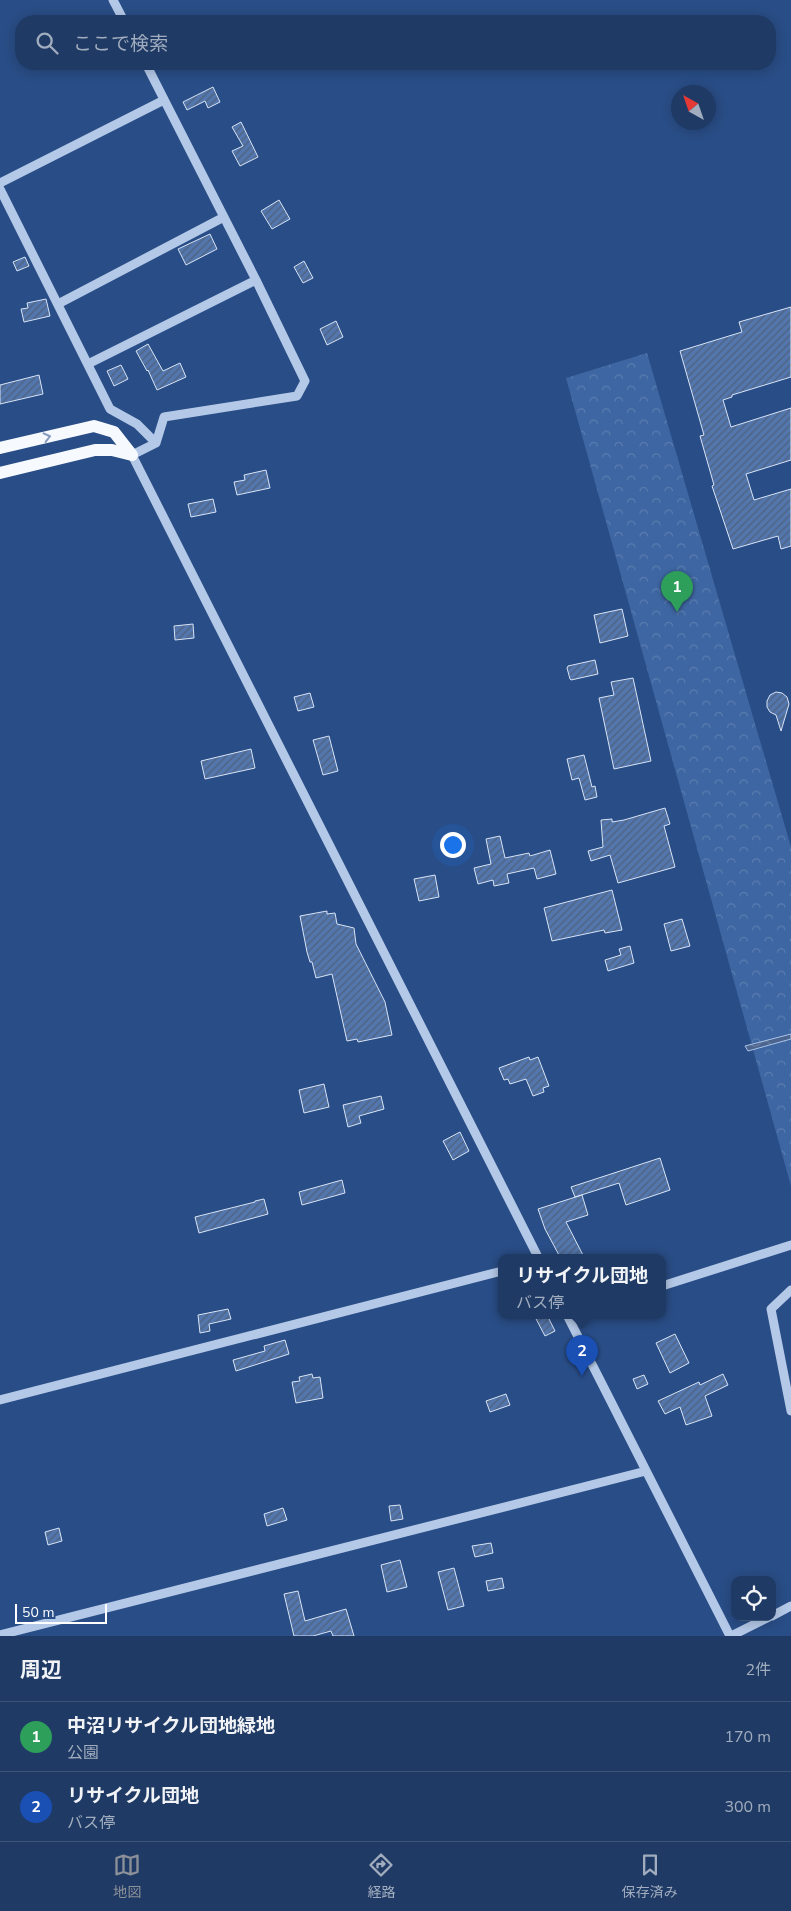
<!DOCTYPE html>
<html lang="ja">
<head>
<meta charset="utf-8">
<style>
  body { margin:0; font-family:"Nunito Sans","Noto Sans JP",sans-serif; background:#2c456d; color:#f1f3f6 }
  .controls { position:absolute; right:15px; bottom:15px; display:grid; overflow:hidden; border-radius:10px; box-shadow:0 2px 12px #0003 }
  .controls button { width:45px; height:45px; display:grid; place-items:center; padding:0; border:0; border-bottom:1px solid #3c5478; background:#1f3a64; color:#f1f3f6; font:25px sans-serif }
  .compass { position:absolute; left:671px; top:85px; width:45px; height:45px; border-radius:50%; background:#1f3a64; box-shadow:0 2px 12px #0003; rotate:320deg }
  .scale { position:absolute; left:15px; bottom:12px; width:92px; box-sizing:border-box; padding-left:5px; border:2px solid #fff; border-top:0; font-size:14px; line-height:18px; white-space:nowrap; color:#fff; -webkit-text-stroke:4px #294d86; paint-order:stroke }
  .you { position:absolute; left:452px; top:844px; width:18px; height:18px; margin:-12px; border:4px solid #fff; border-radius:50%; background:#1a73e8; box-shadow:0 0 0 8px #1a73e833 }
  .badge { display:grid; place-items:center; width:32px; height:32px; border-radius:50%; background:#8c9099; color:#fff; font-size:16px; font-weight:700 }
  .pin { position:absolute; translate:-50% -41px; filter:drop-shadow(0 1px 2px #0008) }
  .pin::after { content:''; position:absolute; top:26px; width:18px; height:15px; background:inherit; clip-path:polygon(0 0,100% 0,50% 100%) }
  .popup { position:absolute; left:498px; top:1254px; width:168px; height:65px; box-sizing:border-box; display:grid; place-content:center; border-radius:10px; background:#1f3a64; filter:drop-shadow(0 1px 4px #0005); font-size:16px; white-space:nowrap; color:#a1adbf }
  .popup b { font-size:19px; color:#f1f3f6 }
  .popup::after { content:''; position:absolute; left:50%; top:100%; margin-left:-10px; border:10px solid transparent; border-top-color:#1f3a64 }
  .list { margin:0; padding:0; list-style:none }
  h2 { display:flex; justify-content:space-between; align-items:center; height:65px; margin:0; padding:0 20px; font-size:21px }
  h2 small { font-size:16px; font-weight:400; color:#a1adbf }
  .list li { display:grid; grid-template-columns:32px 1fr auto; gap:15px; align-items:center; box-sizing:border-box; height:70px; padding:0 20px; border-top:1px solid #3c5478 }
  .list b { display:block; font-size:19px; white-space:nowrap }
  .list p { margin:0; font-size:16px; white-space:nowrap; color:#a1adbf }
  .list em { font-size:16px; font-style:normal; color:#a1adbf }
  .icon { flex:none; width:28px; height:28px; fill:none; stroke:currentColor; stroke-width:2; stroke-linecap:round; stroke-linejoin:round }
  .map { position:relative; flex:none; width:791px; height:1636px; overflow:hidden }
  .search { position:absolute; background:#1f3a64; box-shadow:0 2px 12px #0003; left:15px; right:15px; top:15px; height:55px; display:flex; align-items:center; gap:12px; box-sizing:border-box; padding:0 18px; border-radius:20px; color:#a1adbf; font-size:19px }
  .sheet { height:205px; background:#1f3a64 }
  nav { display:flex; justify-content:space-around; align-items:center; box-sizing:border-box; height:70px; border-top:1px solid #3c5478; background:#1f3a64; font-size:14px; color:#a1adbf }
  nav a { display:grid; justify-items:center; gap:2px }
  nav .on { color:#8c9099 }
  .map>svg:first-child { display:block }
  .park { fill:url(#park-crowns) }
  .water { fill:url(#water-waves); stroke:#a9c3e8 }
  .building { fill:url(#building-hatch); stroke:#d8e4f6 }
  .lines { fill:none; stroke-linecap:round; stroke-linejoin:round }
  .minor { stroke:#b4c9e8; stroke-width:9 }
  .major { stroke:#f6f9fe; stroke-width:12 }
  .oneway { stroke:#859abc }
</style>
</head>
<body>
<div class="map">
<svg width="791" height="1636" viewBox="0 0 791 1636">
  <defs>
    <pattern id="park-crowns" width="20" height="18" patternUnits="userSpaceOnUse" patternTransform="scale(1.25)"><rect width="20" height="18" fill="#3e66a2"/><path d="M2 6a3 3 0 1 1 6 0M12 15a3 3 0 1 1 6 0" fill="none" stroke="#5b7db0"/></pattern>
    <pattern id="water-waves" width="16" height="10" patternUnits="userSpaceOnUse" patternTransform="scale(1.25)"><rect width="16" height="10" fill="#4b648d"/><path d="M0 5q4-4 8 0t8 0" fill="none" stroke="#667b9e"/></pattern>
    <pattern id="building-hatch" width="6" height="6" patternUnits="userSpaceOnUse" patternTransform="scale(1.25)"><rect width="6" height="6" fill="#5276ad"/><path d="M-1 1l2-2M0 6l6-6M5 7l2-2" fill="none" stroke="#4f617c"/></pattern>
  </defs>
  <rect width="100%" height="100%" fill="#294d86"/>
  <path class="park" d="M647 353 791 847V1186L566 378Z"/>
  <path class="water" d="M791 1034V1039L748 1051 745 1046Z"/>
  <path class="building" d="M213 87 220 102 208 108 205 101 187 110 183 102Z
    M241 122 258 157 240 166 232 151 243 146 232 127Z
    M279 200 290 219 272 229 261 211Z
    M210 234 217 249 186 265 178 249Z
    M25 257 29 266 17 271 13 262Z
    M304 261 313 278 303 283 294 267Z
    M46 299 50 316 24 322 21 309 28 308 27 303Z
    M791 307V377L732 395V397L723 400 731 427 791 408V460L746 474 754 500 791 489V546L781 549 778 536 733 549 712 486 714 485 700 436 704 435 680 351 742 332 739 322Z
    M336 321 343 337 327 345 320 329Z
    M148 344 163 371 180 363 186 377 157 390 148 370 147 371 136 351Z
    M121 365 128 379 114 386 107 371Z
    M39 375 43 394 0 404V385Z
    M266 470 270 488 237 495 234 482 245 480 244 475Z
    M213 499 216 512 191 517 188 504Z
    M622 609 628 636 600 643 594 615Z
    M193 624 194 638 175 640 174 626Z
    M595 660 598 674 571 680 570 679 567 668 568 666Z
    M633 678 651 761 614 769 599 698 614 695 611 682Z
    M776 692 782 693 787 697 789 704 781 731 776 715 770 712 767 707V701L770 695Z
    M310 693 314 707 298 711 294 697Z
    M329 736 338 771 323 775 313 740Z
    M251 749 255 768 205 779 201 761Z
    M584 755 592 787 595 786 597 797 585 800 579 778 572 780 567 759Z
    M665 808 670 824 664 826 675 867 618 883 610 855 591 861 588 851 603 847 601 820 612 819V822L624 820Z
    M500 836 505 858 529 853 530 856 550 850 556 874 537 879 534 868 507 874 509 883 494 886 493 880 478 884 474 868 491 864 486 839Z
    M435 875 439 897 419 901 414 879Z
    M612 890 622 930 605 933 604 930 552 941 544 908Z
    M327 911V914L335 913 337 924 354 928 356 944 385 1002 392 1035 358 1042 357 1039 347 1041 332 974 316 978 312 962H310L307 952 300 916Z
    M682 919 690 946 671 951 664 924Z
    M630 946 634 963 608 971 605 960 621 955 619 949Z
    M529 1057 530 1060 538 1057 549 1086 543 1088 544 1092 533 1096 526 1079 510 1084 508 1079 504 1080 499 1068Z
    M324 1084 329 1107 304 1113 299 1090Z
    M381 1096 384 1109 359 1116 361 1123 348 1127 343 1105Z
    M460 1132 469 1151 453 1160 443 1141Z
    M660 1158 670 1190 626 1205 619 1183 575 1197 571 1187Z
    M342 1180 345 1193 302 1205 299 1192Z
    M582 1195 588 1215 566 1222 584 1257H560L545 1229 538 1209Z
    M264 1199 268 1214 199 1233 195 1217 255 1202V1201Z
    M228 1309 231 1319 209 1324 210 1331 200 1333 198 1315Z
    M534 1315H547L555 1331 545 1336Z
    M675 1334 689 1363 670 1373 656 1343Z
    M285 1340 289 1354 236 1371 233 1360 265 1351 264 1346Z
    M312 1374 313 1378 320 1377 323 1398 296 1403 292 1382 300 1381 299 1377Z
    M723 1374 728 1385 705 1396 712 1416 686 1425 680 1407 665 1414 658 1401 699 1382 700 1385Z
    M644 1375 648 1384 637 1389 633 1379Z
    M506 1394 510 1405 490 1412 486 1401Z
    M400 1505 403 1519 391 1521 389 1506Z
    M283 1508 287 1520 267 1526 264 1514Z
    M59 1528 62 1541 48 1545 45 1532Z
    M491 1543 493 1553 475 1557 472 1546Z
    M400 1560 407 1587 387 1592 381 1565Z
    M454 1568 464 1606 448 1610 438 1572Z
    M502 1578 504 1588 488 1591 486 1581Z
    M298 1591 305 1621 346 1609 354 1636H333L331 1631 313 1636H294L284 1594Z"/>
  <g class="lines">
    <path class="minor" d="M113 0 124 21
      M0 183 164 100
      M0 189 110 409 137 424 156 443
      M256 280 305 381 297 396 164 417 156 443 132 455 538 1257
      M58 304 224 217
      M88 364 256 280 146 64
      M662 1286 791 1245
      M791 1290 771 1309 791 1411
      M567 1315 730 1636
      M0 1400 502 1271
      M772 1616 791 1606
      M0 1635 646 1471
      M731 1636 769 1617"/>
    <path class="major" d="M0 448 94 426 114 432 132 455
      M0 473 95 450H112L132 455"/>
  </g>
  <defs><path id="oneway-chevron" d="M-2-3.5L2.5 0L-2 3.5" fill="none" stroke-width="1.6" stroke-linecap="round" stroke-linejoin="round" transform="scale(1.25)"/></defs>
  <use class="oneway" href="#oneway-chevron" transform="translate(47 437) rotate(-14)"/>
</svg>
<div class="controls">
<button><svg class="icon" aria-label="locate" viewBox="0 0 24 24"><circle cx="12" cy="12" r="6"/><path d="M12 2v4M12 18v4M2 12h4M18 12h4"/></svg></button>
</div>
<svg class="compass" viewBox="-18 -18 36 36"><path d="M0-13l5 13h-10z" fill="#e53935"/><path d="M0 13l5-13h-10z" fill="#a1adbf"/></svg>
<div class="scale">50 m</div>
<div class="you"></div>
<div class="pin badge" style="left:677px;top:612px;background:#2e9e5b">1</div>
<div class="pin badge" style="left:582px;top:1376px;background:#1a4fb4">2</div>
<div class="popup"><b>リサイクル団地</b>バス停</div>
<div class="search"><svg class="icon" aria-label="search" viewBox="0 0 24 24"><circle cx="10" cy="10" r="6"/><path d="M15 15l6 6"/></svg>ここで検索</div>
</div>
<section class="sheet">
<h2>周辺<small>2件</small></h2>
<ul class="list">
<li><span class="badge" style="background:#2e9e5b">1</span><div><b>中沼リサイクル団地緑地</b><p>公園</p></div><em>170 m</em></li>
<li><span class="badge" style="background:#1a4fb4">2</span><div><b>リサイクル団地</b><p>バス停</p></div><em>300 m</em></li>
</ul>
</section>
<nav>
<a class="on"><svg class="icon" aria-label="map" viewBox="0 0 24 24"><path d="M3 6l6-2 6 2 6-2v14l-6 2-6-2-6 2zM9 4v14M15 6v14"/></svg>地図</a>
<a><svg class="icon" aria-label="directions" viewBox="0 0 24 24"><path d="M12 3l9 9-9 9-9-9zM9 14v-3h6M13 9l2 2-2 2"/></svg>経路</a>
<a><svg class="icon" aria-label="saved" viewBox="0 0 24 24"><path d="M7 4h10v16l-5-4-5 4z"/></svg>保存済み</a>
</nav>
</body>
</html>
